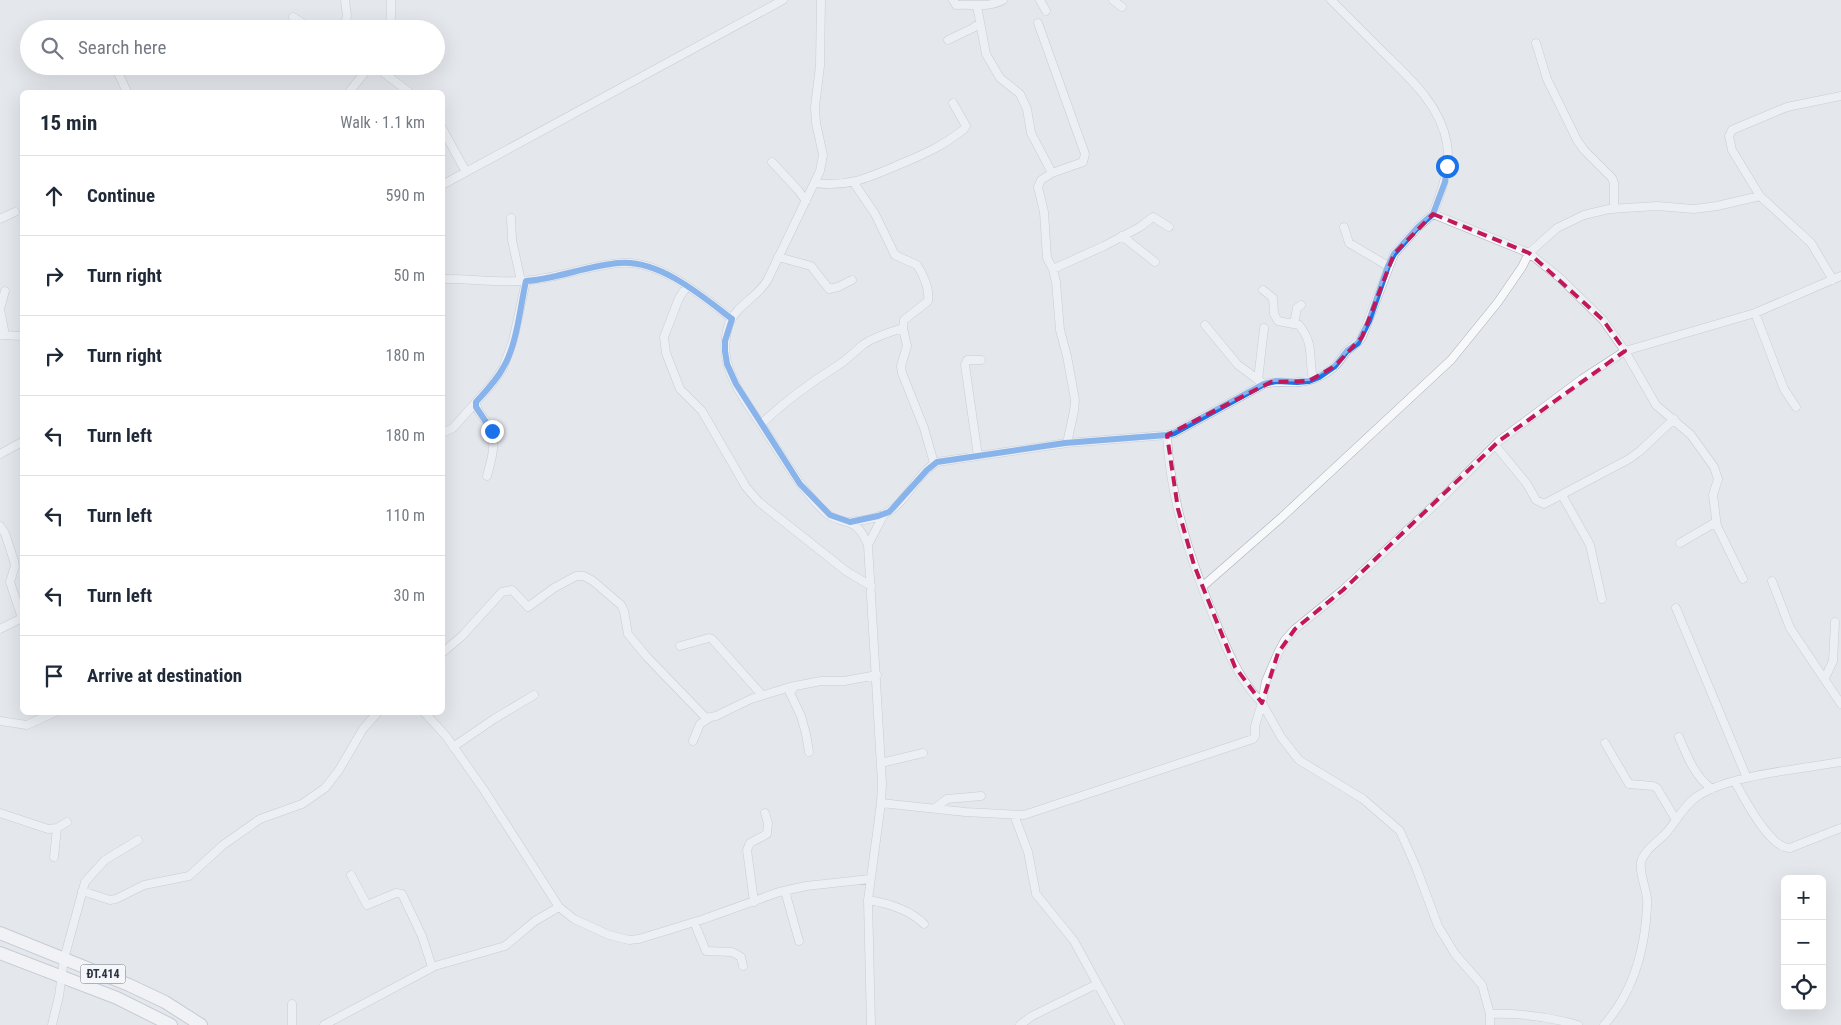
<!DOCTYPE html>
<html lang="en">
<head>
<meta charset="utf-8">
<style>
  body { margin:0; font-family:"Roboto Condensed",sans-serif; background:#f6f6f7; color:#1f2937 }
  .controls { position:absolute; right:15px; bottom:15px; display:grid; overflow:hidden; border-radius:8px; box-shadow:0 5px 20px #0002 }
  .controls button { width:45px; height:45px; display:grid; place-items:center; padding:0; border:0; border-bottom:1px solid #e0e1e3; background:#fff; color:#1f2937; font:25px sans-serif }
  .stop { position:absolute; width:15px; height:15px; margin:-11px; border:4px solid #1a73e8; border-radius:50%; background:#fff }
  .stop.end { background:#1a73e8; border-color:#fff; box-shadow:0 1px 5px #0008 }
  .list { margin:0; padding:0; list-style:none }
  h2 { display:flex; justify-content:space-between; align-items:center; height:65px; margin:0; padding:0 20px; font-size:21px }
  h2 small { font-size:16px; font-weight:400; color:#747a83 }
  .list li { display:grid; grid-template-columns:32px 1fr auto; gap:15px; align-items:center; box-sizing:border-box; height:80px; padding:0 20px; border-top:1px solid #e0e1e3 }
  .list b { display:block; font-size:19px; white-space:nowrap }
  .list em { font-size:16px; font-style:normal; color:#747a83 }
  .icon { flex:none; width:28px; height:28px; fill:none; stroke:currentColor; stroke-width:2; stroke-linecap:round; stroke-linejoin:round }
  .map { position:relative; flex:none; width:1841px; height:1025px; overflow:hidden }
  .search { position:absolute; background:#fff; box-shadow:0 5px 20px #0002; left:20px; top:20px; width:425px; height:55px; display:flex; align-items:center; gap:12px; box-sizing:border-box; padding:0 18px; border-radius:28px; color:#747a83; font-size:19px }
  .panel { position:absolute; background:#fff; box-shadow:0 5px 20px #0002; left:20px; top:90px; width:425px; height:625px; border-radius:8px }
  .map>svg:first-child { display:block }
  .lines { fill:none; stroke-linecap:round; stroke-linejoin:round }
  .minor-casing { stroke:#a9aeb7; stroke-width:9 }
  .primary-casing { stroke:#a3abb8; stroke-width:14 }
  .minor { stroke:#f7f8fa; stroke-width:8 }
  .primary { stroke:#fff; stroke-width:12 }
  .route { stroke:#1a73e8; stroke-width:6 }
  .marked { fill:none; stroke:#c2185b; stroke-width:4; stroke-dasharray:10 6; stroke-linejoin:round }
  .labels { text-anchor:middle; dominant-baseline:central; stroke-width:4.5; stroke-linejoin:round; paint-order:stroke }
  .shield { fill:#f4f6f9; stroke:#676e7b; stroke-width:1 }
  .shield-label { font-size:12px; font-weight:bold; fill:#2b3445 }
</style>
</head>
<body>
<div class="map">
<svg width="1841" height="1025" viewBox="0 0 1841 1025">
  <rect width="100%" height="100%" fill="#e4e7ec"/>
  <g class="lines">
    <defs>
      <path id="minor" d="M821 0 820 66 815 107 816 123 823 155 820 171 767 281C757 297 736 306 729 324 725 336 724 349 727 362 733 387 752 410 766 432 784 459 801 489 825 512 843 528 855 513 868 545L882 783 881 803 868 900 871 1025
        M953 0 956 5C973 4 988 8 1003 0
        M1040 0 1046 11
        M1113 0 1122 7
        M1331 0C1347 16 1363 32 1380 49 1406 75 1441 104 1447 144 1451 168 1441 192 1433 214
        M977 6 986 54 1000 78 1020 94 1027 109 1031 133 1052 173
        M293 17 312 29
        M344 29 347 16 345 0
        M388 29 391 17V0
        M948 40 973 28 980 23
        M1536 43 1547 79 1577 140 1584 150 1612 178 1614 183V209
        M115 66 127 92
        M375 66 409 92
        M349 92 370 66
        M442 128 466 172
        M772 162 798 190 806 201
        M815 183C849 188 872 176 903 163 927 153 942 146 963 130L966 126 953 103
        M854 183 875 214 895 255 917 265C923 274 930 289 928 301L904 320 903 328 907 346 901 366 902 373 924 428 934 463
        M442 185 783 0
        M511 218 512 240 521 281
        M0 219 15 212
        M1344 227 1349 243 1388 266
        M1122 236 1155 262
        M778 257 811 266 829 289 838 287 852 280
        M1053 269 1104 246 1140 227 1153 217 1169 227
        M442 279C472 278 501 284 531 280 561 277 590 265 621 263 660 260 702 296 732 319
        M1833 280 1811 243 1760 196 1732 150 1729 136 1732 130 1787 107 1841 96
        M687 286 679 298 664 337 666 353 680 389 702 411 746 487 759 502 846 571 871 586
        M1263 290 1273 298 1274 314 1278 321 1299 325C1315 345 1308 356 1313 379
        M5 291 0 309 5 335
        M1755 313 1784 389 1796 407
        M1294 324 1297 308 1301 305
        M1205 325 1238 365 1264 384
        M2 335 22 336
        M1258 380 1264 328
        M476 402C476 411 483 416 487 423 498 440 492 458 487 476
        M761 424C785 401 810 383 837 366 847 360 855 351 864 344 876 336 890 332 903 328
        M442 433 453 428 492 384 503 368 513 341 526 281
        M1167 435 1174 433 1264 384C1276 380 1287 384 1299 382 1312 381 1325 375 1335 366 1340 361 1343 355 1348 350 1353 346 1358 343 1362 337L1394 254 1418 227 1433 214 1529 253 1560 278 1603 320 1625 351 1656 405 1691 435 1714 467 1718 479 1713 495 1716 519 1717 526 1743 579
        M1495 445 1527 484 1536 500 1544 504 1629 459 1640 451 1674 419
        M0 454 22 442
        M978 456 965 365 967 360H981
        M1562 495 1590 545 1602 599
        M850 522C862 520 877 519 888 512 908 500 917 473 937 462L1067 443 1074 411 1075 400 1067 356 1060 330 1056 282 1053 269 1047 258 1044 212 1038 187 1041 180 1052 173 1083 162 1085 154 1038 23
        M0 526 5 533 14 561 15 566 10 582 22 618 0 629
        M1680 543 1716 522
        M868 545 884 514
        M1772 581 1790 628 1841 704
        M1202 587 1282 517 1451 360 1498 302 1522 267 1529 253 1557 228 1584 215 1609 209 1657 206 1694 209 1717 206 1760 196
        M1676 608 1747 778
        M680 646 709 638 712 639 762 695
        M442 653 462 636 502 592 512 590 528 607 554 588 576 576H584L593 581 621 605 624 611 628 634 647 657 706 718 716 716 751 699 790 687 821 681H844L877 675
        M1825 678 1833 661 1835 622
        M795 686 790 693 801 716 806 734 809 752
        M424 712 446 736 484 790 559 907 574 919 609 935 629 940 639 939 704 919 779 892 806 886 870 879
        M0 721 27 725 55 712
        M1679 737C1687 756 1695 777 1712 789
        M693 741 700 724 709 718
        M1605 743 1629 784 1653 786 1657 788 1676 820
        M453 747 494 719 534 695
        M881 763 923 753
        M1735 782C1744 798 1770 849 1790 848L1841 828
        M881 803 965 812 1024 815 1253 739 1255 736V726L1262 703C1239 680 1227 650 1215 620 1191 561 1170 499 1167 435L1067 443
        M935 808 947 799 981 796
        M0 813 48 829 57 828 67 822
        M1014 815 1028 852 1036 894 1074 941 1120 1025
        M54 857 57 828
        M351 875 367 905 396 893 402 894 422 936 432 967
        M82 891 110 900 116 899 144 885 189 876 223 845 260 819 302 804 325 788 339 770 363 729 378 712
        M785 891 799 941
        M868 900C887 903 910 910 924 924
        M754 902 747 850 750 843 767 834 768 823 765 813
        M694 922 706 951 732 952 741 957 743 966
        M292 1004V1025
        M1490 1014C1519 1013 1550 1017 1578 1025
        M52 1025 59 996 64 959 85 882 105 860 138 840
        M324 1025 435 966 505 946 535 921 559 907
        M1020 1025 1032 1016 1097 984
        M1490 1025V1014L1482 985 1455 954 1438 926 1416 867 1400 831 1363 799 1299 760 1281 737 1262 703 1266 681 1278 653 1285 640 1295 629 1343 590 1444 496 1499 441 1582 379 1625 351 1755 313 1841 276
        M1604 1025C1630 996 1642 960 1646 921 1646 914 1648 906 1647 899 1646 887 1639 873 1641 862 1644 850 1658 842 1666 833 1676 822 1682 808 1695 798 1726 775 1802 769 1841 762"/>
      <path id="primary" d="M0 933 129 985 165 1002 201 1025
        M0 953 117 998 171 1025"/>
    </defs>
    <use href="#minor" class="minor-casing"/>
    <use href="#primary" class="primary-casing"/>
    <use href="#minor" class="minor"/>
    <use href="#primary" class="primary"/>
  </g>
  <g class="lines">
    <path class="route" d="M492 431 476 407V402C485 392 496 381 503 368 517 345 520 307 526 281 558 279 588 265 620 263 660 260 702 296 732 319L725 341V351L727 364 736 384 800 484 830 515 850 522 878 516 889 512 893 508 927 470 937 462 1065 443 1167 435 1174 433 1264 384 1276 381 1297 382 1309 381 1319 377 1335 366 1347 351 1358 343 1369 321 1388 266 1394 254 1418 227 1433 214 1445 182 1447 166"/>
  </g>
  <path d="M0 0H1841V1025H0ZM1433 214 1529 253 1603 320 1625 351 1499 441 1343 590 1295 629 1278 653 1262 703 1235 667 1194 565 1178 509 1167 435 1271 382 1309 381 1335 366 1362 337 1394 254Z" fill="#e4e7ec" fill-opacity=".55" fill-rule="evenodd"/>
  <path class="marked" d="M1433 214 1529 253 1603 320 1625 351 1499 441 1343 590 1295 629 1278 653 1262 703 1235 667 1194 565 1178 509 1167 435 1271 382 1309 381 1335 366 1362 337 1394 254Z"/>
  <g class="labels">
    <rect class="shield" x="80.5" y="964.5" width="45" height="19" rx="4"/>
    <g class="shield-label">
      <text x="103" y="974">ĐT.414</text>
    </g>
  </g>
</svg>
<div class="controls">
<button>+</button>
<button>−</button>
<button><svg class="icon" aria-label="locate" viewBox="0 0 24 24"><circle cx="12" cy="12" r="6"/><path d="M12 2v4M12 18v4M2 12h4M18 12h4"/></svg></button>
</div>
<div class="stop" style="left:1447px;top:166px"></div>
<div class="stop end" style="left:492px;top:431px"></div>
<div class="search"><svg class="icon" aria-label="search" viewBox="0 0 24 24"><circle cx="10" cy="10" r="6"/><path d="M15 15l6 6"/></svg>Search here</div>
<section class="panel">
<h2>15 min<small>Walk · 1.1 km</small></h2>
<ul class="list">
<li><svg class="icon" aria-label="ahead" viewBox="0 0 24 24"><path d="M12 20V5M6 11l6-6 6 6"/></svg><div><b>Continue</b></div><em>590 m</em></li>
<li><svg class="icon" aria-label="right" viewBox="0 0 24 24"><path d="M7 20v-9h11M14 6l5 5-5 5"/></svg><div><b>Turn right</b></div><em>50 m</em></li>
<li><svg class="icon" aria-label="right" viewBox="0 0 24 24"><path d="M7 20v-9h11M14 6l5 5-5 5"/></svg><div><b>Turn right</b></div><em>180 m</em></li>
<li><svg class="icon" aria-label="left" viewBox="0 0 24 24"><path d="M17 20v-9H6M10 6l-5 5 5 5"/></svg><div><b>Turn left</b></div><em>180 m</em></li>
<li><svg class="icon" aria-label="left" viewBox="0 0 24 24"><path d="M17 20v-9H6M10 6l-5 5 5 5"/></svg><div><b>Turn left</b></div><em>110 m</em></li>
<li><svg class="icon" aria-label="left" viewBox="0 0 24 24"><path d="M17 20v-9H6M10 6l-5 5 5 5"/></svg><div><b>Turn left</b></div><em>30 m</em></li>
<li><svg class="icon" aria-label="arrive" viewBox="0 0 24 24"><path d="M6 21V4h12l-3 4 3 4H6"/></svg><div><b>Arrive at destination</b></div></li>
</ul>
</section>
</div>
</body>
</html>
